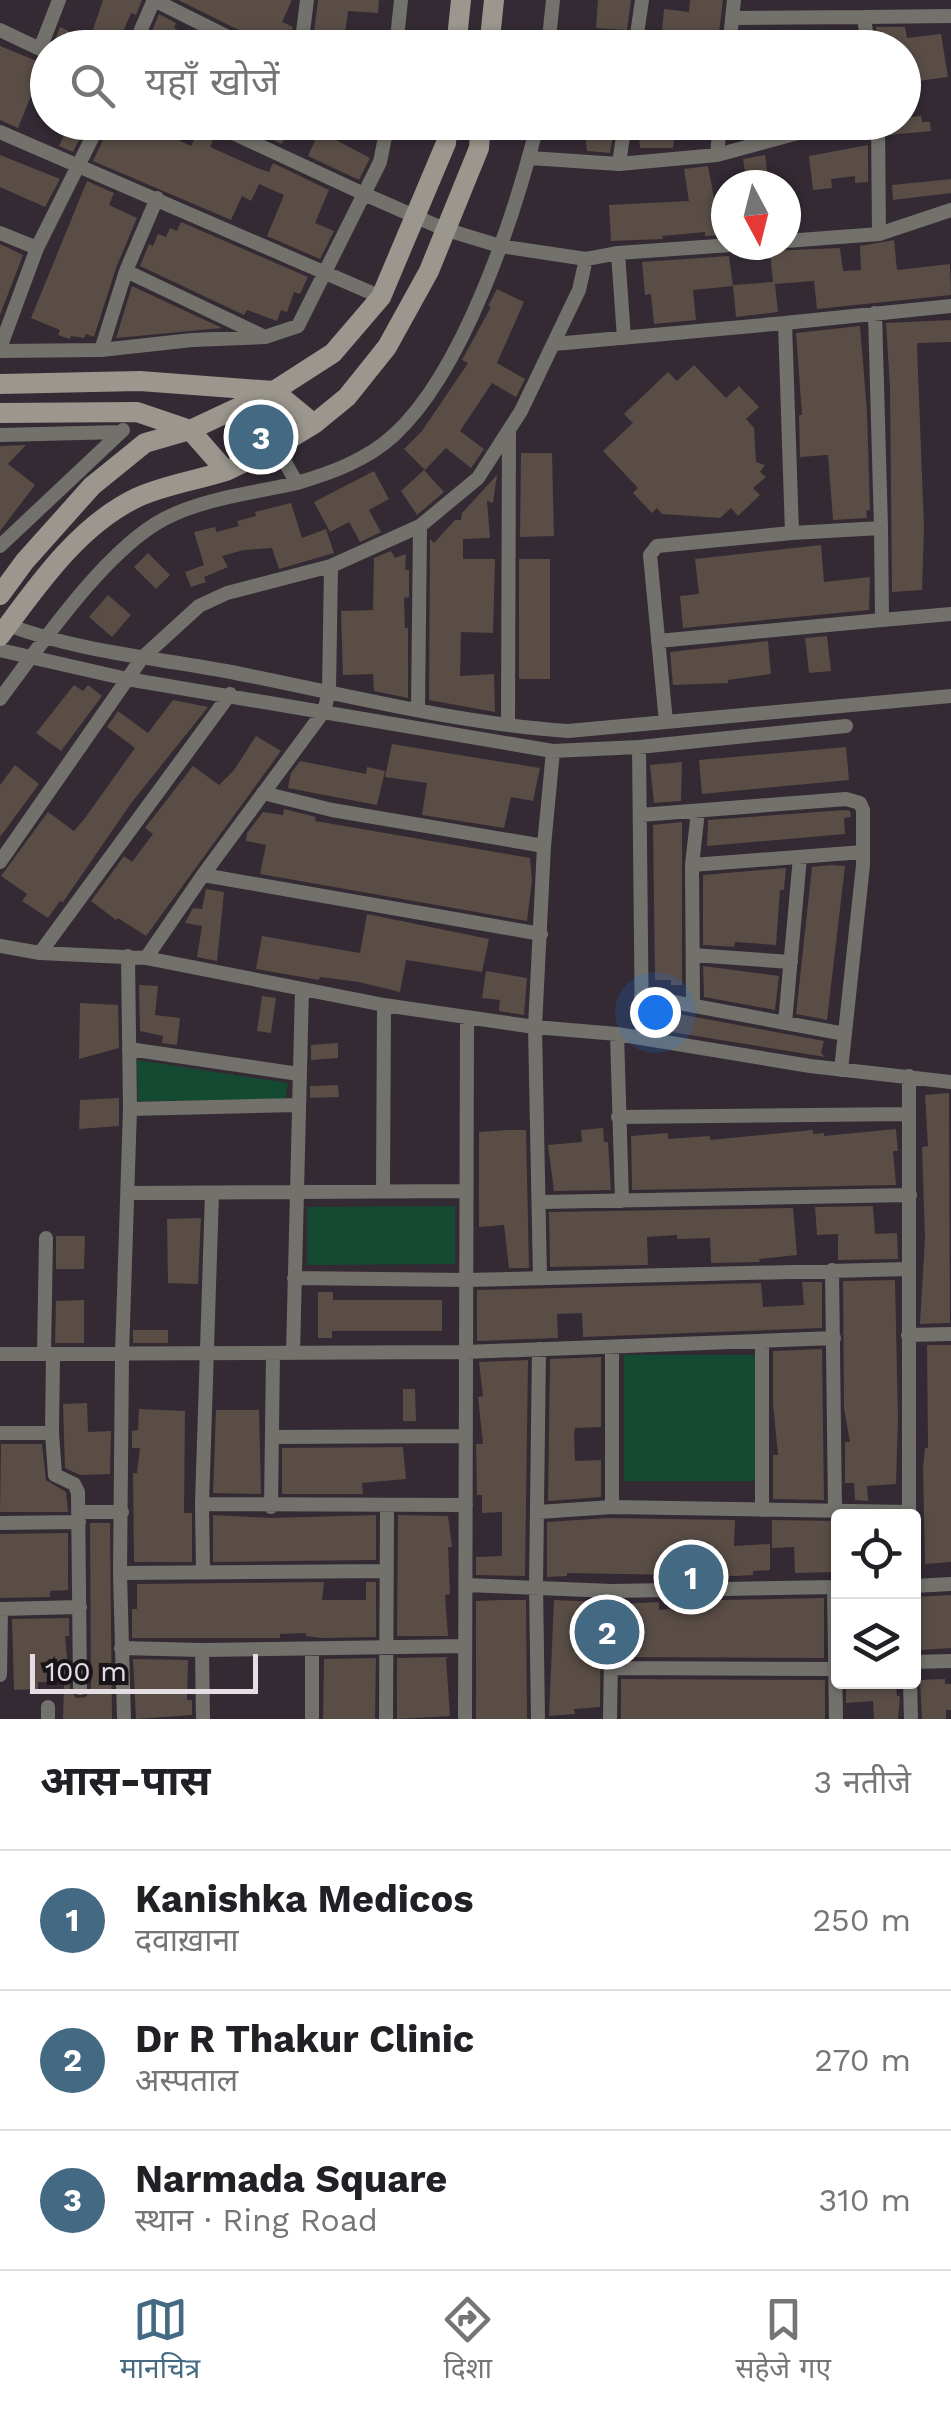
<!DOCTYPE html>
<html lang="hi">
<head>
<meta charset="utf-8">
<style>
  body { margin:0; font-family:"Work Sans","Noto Sans Devanagari",sans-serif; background:#f6f6f6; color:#202124 }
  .controls { position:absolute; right:30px; bottom:30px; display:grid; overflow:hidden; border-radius:10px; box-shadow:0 2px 8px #0004 }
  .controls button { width:90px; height:90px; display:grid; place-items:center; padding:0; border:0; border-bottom:2px solid #e0e0e0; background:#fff; color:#202124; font:50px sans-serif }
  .compass { position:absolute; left:711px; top:170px; width:90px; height:90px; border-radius:50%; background:#fff; box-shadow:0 2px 8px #0004; rotate:173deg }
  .scale { position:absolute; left:30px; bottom:25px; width:228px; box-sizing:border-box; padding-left:10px; border:5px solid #e4dee4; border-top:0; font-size:28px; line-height:35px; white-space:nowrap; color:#e4dee4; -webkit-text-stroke:8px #181418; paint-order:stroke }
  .you { position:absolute; left:655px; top:1012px; width:35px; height:35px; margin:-25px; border:8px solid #fff; border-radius:50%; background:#1a73e8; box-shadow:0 0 0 15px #1a73e833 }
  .badge { display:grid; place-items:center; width:65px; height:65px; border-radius:50%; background:#446982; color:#fff; font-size:32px; font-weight:700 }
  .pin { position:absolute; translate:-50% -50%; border:5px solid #fff; box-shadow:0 2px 10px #0006 }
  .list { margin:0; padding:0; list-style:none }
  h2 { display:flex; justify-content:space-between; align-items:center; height:130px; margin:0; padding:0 40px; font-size:42px }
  h2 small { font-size:32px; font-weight:400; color:#757577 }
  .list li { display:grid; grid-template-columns:65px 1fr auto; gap:30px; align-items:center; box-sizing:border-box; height:140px; padding:0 40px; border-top:2px solid #e0e0e0 }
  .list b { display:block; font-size:38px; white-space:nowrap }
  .list p { margin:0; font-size:32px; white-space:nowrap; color:#757577 }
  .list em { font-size:32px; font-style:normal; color:#757577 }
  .icon { flex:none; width:55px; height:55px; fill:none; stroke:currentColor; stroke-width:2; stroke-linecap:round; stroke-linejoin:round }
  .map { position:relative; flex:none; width:951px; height:1719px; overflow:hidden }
  .search { position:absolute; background:#fff; box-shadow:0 2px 8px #0004; left:30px; right:30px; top:30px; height:110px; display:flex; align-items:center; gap:25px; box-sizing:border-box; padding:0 35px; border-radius:55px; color:#757577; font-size:38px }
  .sheet { height:550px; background:#fff }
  nav { display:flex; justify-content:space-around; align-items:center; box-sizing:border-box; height:140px; border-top:2px solid #e0e0e0; background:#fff; font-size:28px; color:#757577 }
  nav a { display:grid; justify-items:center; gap:5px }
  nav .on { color:#446982 }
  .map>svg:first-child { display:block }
  .green { fill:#144a32 }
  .building { fill:#594d46 }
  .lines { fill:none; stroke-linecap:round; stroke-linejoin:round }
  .minor { stroke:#73716c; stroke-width:14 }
  .secondary { stroke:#9b978e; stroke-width:20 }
</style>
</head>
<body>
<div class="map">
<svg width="951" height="1719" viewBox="0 0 951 1719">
  <rect width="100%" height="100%" fill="#332a33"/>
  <path class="green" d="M137 1060 288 1083 285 1100 138 1101Z
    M455 1206V1264L307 1265V1207Z
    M624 1355H755V1481H624Z"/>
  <path class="building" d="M103 0H142L136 15 131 13 116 48H64L54 43 60 27 89 41Z
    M178 0H292L282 22 293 27 284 48H260L255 38Z
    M318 0H379L378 13 348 11 343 48H312Z
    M598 0H631L627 30 596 28Z
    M690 0H723L717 48 651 45 652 32 662 31 664 9 689 12Z
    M159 14 176 23 174 28 205 43 207 38 225 48H145Z
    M876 27H905L907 38 941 34 948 77 904 83V48H879Z
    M560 33 595 35V48H559Z
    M0 46 44 64 18 128 0 120Z
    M921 116 922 122H930L931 131 889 135V122H904V118Z
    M70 122H88L73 152 59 146Z
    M134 122H177L170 136 191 146 197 134 213 141 210 147 255 167 269 172 273 163 329 190 315 223 334 231 320 259 267 236 284 195 259 184 251 201 242 196 231 220 93 161 107 132 126 140Z
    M235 122H291L282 144Z
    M306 122H339L332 138 370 158 359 180 308 156 319 132Z
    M638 122H676L673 148H640Z
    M585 134H613L610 153 587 151Z
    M868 145V182L855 183V176L831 179 832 188 813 190 809 156Z
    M0 155 60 179 45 207 0 187Z
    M765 155 769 185H747L743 159Z
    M708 166 714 198 726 197V235L705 236V232L662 236 663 239 611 241 609 205 689 201 684 169Z
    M951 179V193L893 200 892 185Z
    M87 181 114 193 109 205 137 218 116 268 94 337 86 334 84 338 71 336 70 339 58 335 60 330 31 318Z
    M181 222 308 277 300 294 294 292 287 312 281 310 277 321 247 310 244 315 140 266 149 244 153 246 158 234 166 237 170 228 177 231Z
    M894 240 897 270 950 264 951 295 817 309 814 281 775 284 778 312 736 317 733 285 773 282 770 251 840 248 843 271 861 270 860 246Z
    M0 244 23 255 0 315Z
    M729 256 733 286 693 290 696 320 654 324 651 294 645 295 642 262Z
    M132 286 222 328 116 338Z
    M497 289 524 302 497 363 525 379 516 397 492 383 460 431 484 449 471 468 446 448 425 470 404 449 422 431 468 363 462 360 491 307 488 306Z
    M951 320V342L918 343 917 346 924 527 922 590 892 592 890 388 886 323Z
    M860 326 867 412 870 510 866 511 867 518 833 520 828 455 800 457 799 415H802L796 333Z
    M694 365 726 398 739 386 759 407 746 419 754 428 756 462 765 465 760 472 766 477 753 488 760 495 738 516 731 508 720 518 662 514 657 508 652 513 633 493 638 488 603 451 633 423 624 414 668 372 677 381Z
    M26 445 8 464 35 485 0 531V446Z
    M521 453H552L554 536 520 537Z
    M424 470 444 492 417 515 401 491Z
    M374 471 389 499 369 510 381 532 360 542 349 522 330 532 314 502Z
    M497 475 493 503 487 501 490 538 463 539V559H495L493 633 461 632 460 676 494 674 495 712 429 700 430 539 434 543 455 520H461L462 513Z
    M291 503 302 538 326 529 334 553 279 569 272 548 244 550 222 556 228 567 204 577 206 582 191 587 185 572 204 565 194 532 215 527 216 532 239 526 237 521 256 516 255 512Z
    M821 545 824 582 870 577 869 610 683 628 680 596 699 594 695 559Z
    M391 551 395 558 406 554 405 570H409V597L404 598 405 628H408V698L374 691 373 674 343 675 341 611 373 610 374 558Z
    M148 553 170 575 156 589 134 567Z
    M519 559H550V679H519Z
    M108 595 131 615 112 637 89 617Z
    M827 636 831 671 809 673 805 638Z
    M768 641 771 674 728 680V683L673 685 670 652Z
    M74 685 83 691 88 685 102 696 61 751 36 733Z
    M173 700 208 707 132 802 63 902 60 901 48 918 22 901 27 894 1 876 48 812 74 831 85 818 135 748 107 727 118 711 148 733Z
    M256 736 281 751 146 936 118 918 116 920 91 901 124 856 132 862 153 834 145 828 193 766 219 785 234 770Z
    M392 744 540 768 533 801 511 797 504 828 422 815 427 783 385 777Z
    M846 747 849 780 702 794 699 760Z
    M300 761 366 774 367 767 385 771 377 805 288 788 291 773Z
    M682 762 681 801 654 803 650 765Z
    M15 765 39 784 0 837V785Z
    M284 809 316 817 315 821 530 858 532 880 527 921 260 874 266 845 246 841 247 833 263 812 283 815Z
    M845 810 850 811 851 817 844 818 845 834 707 846 708 820Z
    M682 822V985H671V980H655L653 825Z
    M832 865 845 866 827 1020 796 1014 812 867Z
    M786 868 784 890H780L776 945 735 942 734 947 703 945V875Z
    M206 889 224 892 217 961 197 957 202 926 185 923 193 908 202 909Z
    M367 914 489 939 482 972 406 960 400 992 359 982 320 977 319 980 256 969 262 936 360 953Z
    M703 966 779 976 775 1010 704 997Z
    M486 971 527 978 524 1015 499 1011 500 1000 482 998Z
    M139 985 158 986 155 1015 180 1018 177 1045 162 1043 163 1036 140 1031Z
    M262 996 276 998 271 1033 257 1031Z
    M80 1003 118 1005 119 1048 79 1059Z
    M652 1009 824 1041 821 1053 825 1057 653 1029Z
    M338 1043V1058L311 1060V1045Z
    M338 1085 339 1097 310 1098V1086Z
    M949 1093 950 1323 920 1324 925 1238 922 1147 928 1146 925 1095Z
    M119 1098V1126L79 1129 80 1100Z
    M603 1128 604 1142H608L611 1190 554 1191 548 1145 582 1142 581 1130Z
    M896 1129 898 1151H893L896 1185 632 1190 631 1136 668 1133V1139L710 1136V1140L813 1130V1134L824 1133V1136Z
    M507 1130H526L529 1268H509L504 1225 479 1227V1132Z
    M873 1206 875 1234 897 1233 898 1259 838 1260V1234L817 1235 815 1207Z
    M793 1208 797 1255 759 1259 760 1262 711 1263 710 1238 677 1239V1235L647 1237 648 1265 550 1267 549 1212Z
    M201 1218 198 1284 168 1283 167 1219Z
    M56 1236H85L84 1269H56Z
    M895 1280 898 1419 896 1484 867 1486 868 1501 855 1500 854 1483H845V1442H850L844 1408 843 1281Z
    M802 1282H822V1328L583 1337 582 1313 557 1314 558 1338 477 1341V1290L761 1283 763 1307 804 1305Z
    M318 1292H333V1300H442V1331H332V1338H318Z
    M84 1300V1343H55L56 1301Z
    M133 1330H168V1343H133Z
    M927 1345H951V1562L925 1564 923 1468 925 1448H928Z
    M822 1349 824 1500 773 1499V1455H778L773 1404V1351Z
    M601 1357V1427L575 1428 574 1435 575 1461 601 1460V1497L548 1501 550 1359Z
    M528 1360 525 1576 476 1575V1557L502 1556V1512L482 1513V1495H477L476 1444H483L478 1397 483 1396 479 1362Z
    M403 1389H415L416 1421H403Z
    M87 1403 88 1432 111 1431 110 1474 80 1475 65 1468 63 1404Z
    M139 1409 185 1411 184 1513H192V1562H134L133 1473H137L140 1448H132V1431L138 1430Z
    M216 1410H259L261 1494 213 1493Z
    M1 1444H42L46 1480 66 1492 68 1512H0Z
    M403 1447 406 1479 362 1483 363 1494H282V1448Z
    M213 1515 272 1518 376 1515V1560L213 1562Z
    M398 1515 448 1516 452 1547H448L450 1594 445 1595 448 1636H397Z
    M608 1518 735 1520 734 1546 770 1544V1570L753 1571V1575L735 1576 567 1573V1576L547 1577V1522Z
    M772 1520 838 1521V1572L795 1573 794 1547 772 1548Z
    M90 1523H110L112 1719H63L64 1682H38V1689L14 1690 12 1619 69 1618V1636H65L70 1689 76 1698 86 1697 91 1688Z
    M68 1533V1590L50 1591V1597L0 1598V1534Z
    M324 1582 322 1600H366V1582H376V1637L322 1638 306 1636V1633L280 1634V1638H132V1609H137V1584Z
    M951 1595V1648L919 1650 915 1597Z
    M824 1598V1658L622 1657V1604L659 1602V1610L712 1604V1600H722Z
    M500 1600H526L527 1719H476V1601Z
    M554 1600 601 1602 600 1707 574 1709 575 1714 549 1716Z
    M450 1657 446 1658 450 1716 397 1719V1658Z
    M376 1658 375 1719H323L324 1659Z
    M133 1659 188 1660 187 1700H192V1715L136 1719Z
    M621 1679 825 1680V1719H621Z
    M945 1679V1684H951V1710H946V1719H922L920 1680Z
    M846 1682H896L897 1696H900L898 1719H874L873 1701 846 1703Z"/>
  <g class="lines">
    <path class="minor" d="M154 0 250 48
      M864 17 951 16
      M733 18 864 17 868 48
      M0 30 40 49
      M133 48 153 2
      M301 48 307 0
      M396 48 401 0
      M548 48 553 0
      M635 48 642 0
      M729 48 734 0
      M48 52 40 49 59 0
      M209 122 364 194 380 162 388 122
      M720 122 717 155 839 122
      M878 122 879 234
      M0 132 381 297
      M530 158 619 164 717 155
      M619 164 625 122
      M0 233 37 248 100 122
      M786 241 879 234 951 210
      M618 253 624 338
      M126 271 261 335
      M554 344 785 323
      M0 348 37 248
      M101 350 126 271 157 198
      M0 351 101 350 192 340 265 337 298 326 364 194 444 229 500 246 586 259 618 253 731 245
      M0 435 121 432 123 430
      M297 483C331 473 367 460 394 435 464 371 515 215 538 122
      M792 533 881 528 875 313
      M0 546 121 432
      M882 620 951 614
      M8 625C80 652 157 658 231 672 343 694 454 723 568 731L951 696
      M658 641 882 620 881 528
      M0 650 127 679 553 751 639 747 846 726
      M0 699C40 646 105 550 164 519 204 498 254 493 297 483L276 447
      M418 710 420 526
      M666 722 650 555 657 546 792 533 785 323 951 306
      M508 724 509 430
      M639 747 642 1038
      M263 793 332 810 544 846
      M640 815 846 799 860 803 863 810V865L841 1070
      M0 862 142 658 199 606 227 593 331 566 420 526 478 478 521 411 579 290 586 259
      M692 865 863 852
      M203 875 541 934
      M0 946 40 953 146 958 384 1005 535 1027 617 1034 810 1066 951 1082
      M40 953 230 694
      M693 955 791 962
      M146 958 203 875 324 711 329 692 331 566
      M641 996 845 1034
      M693 1003 692 865 698 811
      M785 1023 800 857
      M617 1034 622 1201
      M129 1049 299 1074
      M130 1109 298 1105
      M618 1117 909 1114
      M383 1191 384 1005
      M128 1193 466 1191
      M541 1202 910 1195
      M832 1270 835 1510
      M294 1278 466 1280 908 1269
      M540 1278 535 1027 544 846 553 751
      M908 1335 951 1334
      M293 1353 302 989
      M0 1354 466 1352 834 1338
      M44 1354 46 1238
      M0 1433H52L53 1354
      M52 1433 55 1475 74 1484 78 1492 80 1688
      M272 1437 465 1436
      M202 1504 466 1505
      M271 1507 273 1353
      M612 1507V1347
      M762 1510V1341
      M79 1512H122
      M538 1512 612 1507 909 1512
      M909 1516V1076
      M0 1523 79 1522
      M203 1571 202 1504 212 1193
      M120 1573 387 1571
      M466 1585 612 1591 838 1587
      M914 1586 951 1584
      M834 1587 836 1719
      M0 1609 80 1607
      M121 1648 202 1650 465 1646
      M312 1649V1719
      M202 1650 203 1719
      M914 1662 951 1661
      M611 1668 835 1669
      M0 1675 1 1609
      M910 1682 911 1719
      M48 1707V1719
      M124 1719 120 1573 122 1354 130 1109 128 956
      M386 1719 387 1506
      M465 1719 467 1017
      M538 1719 536 1585 539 1349
      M610 1719 612 1591"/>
    <path class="secondary" d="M456 48 461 0
      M489 48 494 0
      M0 384 140 381 274 391 333 353 381 297 446 143 448 122
      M0 413 137 412 190 430 226 471 276 447 314 424 274 391 190 430 145 443 92 486 25 561 0 595
      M314 424 347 397 387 347 429 271 479 148 481 122
      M0 636C37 586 78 526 136 498 163 485 198 480 226 471"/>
  </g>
</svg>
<div class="controls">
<button><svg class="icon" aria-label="locate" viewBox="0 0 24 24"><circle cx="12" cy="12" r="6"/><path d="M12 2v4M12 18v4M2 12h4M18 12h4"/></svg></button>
<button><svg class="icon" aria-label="layers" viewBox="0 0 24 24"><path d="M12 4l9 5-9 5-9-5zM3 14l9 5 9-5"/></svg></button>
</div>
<svg class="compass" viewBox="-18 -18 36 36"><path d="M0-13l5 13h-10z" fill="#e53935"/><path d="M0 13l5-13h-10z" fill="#757577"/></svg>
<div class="scale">100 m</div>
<div class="you"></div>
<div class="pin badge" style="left:691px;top:1577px">1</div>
<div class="pin badge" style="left:607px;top:1632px">2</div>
<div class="pin badge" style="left:261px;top:437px">3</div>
<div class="search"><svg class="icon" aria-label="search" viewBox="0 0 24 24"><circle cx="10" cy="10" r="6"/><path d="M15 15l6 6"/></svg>यहाँ खोजें</div>
</div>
<section class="sheet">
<h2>आस-पास<small>3 नतीजे</small></h2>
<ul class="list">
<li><span class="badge">1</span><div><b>Kanishka Medicos</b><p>दवाख़ाना</p></div><em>250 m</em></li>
<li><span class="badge">2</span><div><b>Dr R Thakur Clinic</b><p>अस्पताल</p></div><em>270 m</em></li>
<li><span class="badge">3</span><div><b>Narmada Square</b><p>स्थान · Ring Road</p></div><em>310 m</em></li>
</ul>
</section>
<nav>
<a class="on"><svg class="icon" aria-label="map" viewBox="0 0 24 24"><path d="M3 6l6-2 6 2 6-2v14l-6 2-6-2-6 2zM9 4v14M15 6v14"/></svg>मानचित्र</a>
<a><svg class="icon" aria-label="directions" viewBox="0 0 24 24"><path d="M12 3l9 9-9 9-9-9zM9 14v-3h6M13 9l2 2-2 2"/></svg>दिशा</a>
<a><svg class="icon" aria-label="saved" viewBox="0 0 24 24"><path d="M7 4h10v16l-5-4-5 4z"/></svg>सहेजे गए</a>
</nav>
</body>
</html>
